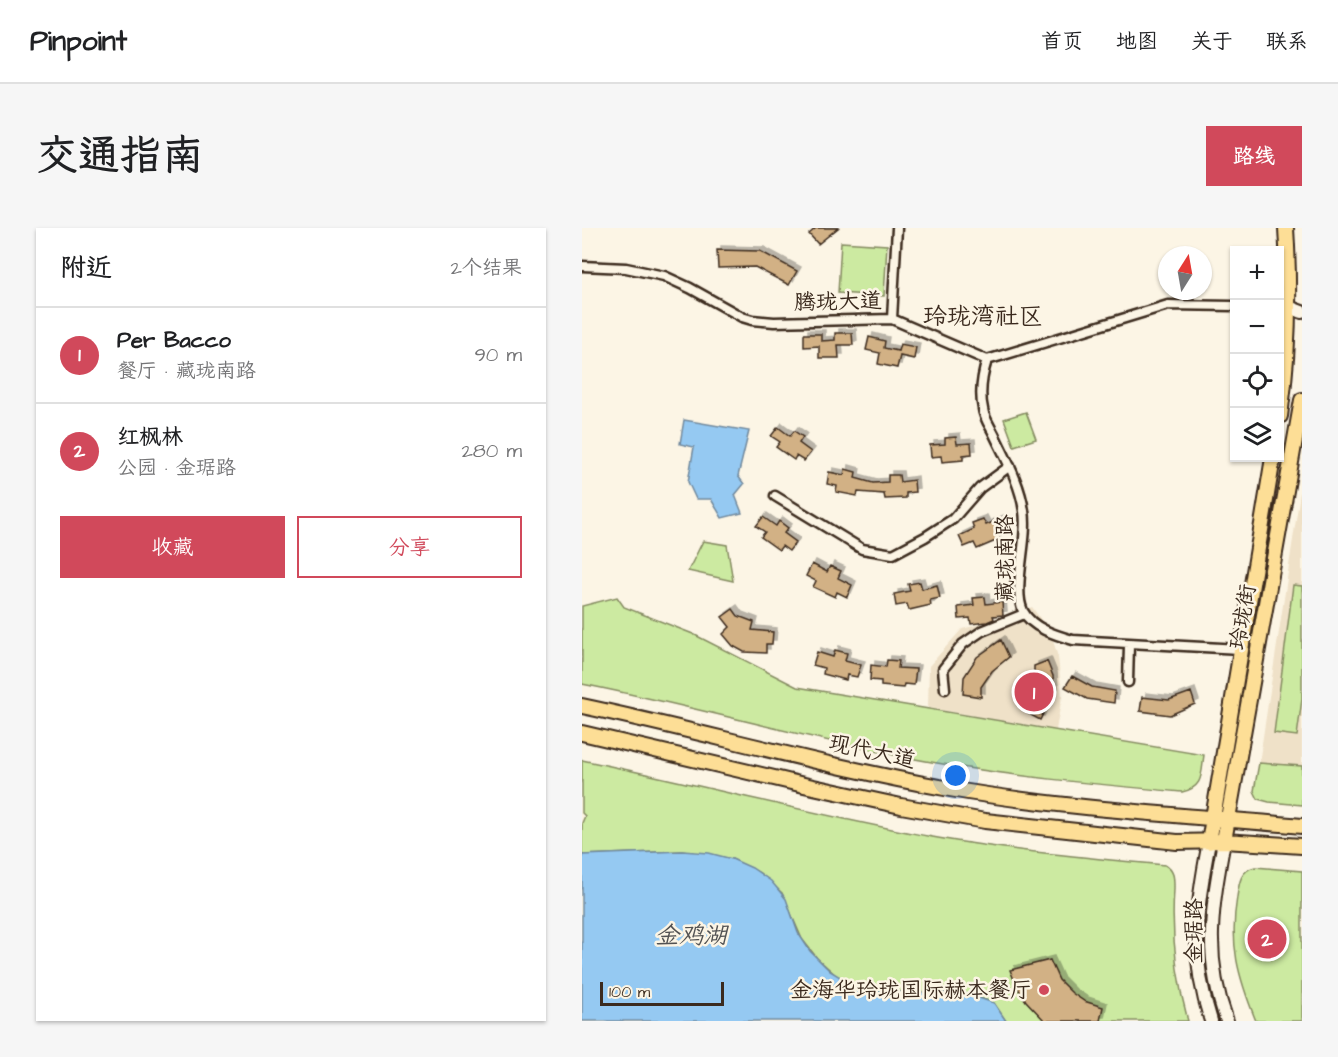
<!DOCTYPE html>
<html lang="zh">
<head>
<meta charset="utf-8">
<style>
  body { margin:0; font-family:"Architects Daughter","LXGW WenKai TC",sans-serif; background:#f6f6f6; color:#202124 }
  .controls { position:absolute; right:18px; top:18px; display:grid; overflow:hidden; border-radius:0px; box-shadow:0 2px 4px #0004 }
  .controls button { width:54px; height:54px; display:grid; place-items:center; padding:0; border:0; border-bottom:2px solid #e0e0e0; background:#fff; color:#202124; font:30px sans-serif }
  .compass { position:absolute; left:576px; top:18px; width:54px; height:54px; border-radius:50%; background:#fff; box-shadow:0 2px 4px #0004; rotate:11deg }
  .scale { position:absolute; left:18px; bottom:15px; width:124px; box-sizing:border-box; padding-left:6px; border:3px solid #3b2a1e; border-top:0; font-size:16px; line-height:21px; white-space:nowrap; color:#3b2a1e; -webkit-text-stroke:4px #fcf5e5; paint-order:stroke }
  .you { position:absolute; left:374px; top:548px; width:21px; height:21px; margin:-15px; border:4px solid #fff; border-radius:50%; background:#1a73e8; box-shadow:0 0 0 9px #1a73e833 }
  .badge { display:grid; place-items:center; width:39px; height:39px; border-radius:50%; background:#d1495b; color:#fff; font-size:20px; font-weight:700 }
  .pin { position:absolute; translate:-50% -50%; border:3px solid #fff; box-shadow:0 2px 6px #0006 }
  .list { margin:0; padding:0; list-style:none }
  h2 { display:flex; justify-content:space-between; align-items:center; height:78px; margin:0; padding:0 24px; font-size:26px }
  h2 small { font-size:20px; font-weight:400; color:#757577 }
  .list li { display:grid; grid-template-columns:39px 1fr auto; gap:18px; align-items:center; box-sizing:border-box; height:96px; padding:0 24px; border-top:2px solid #e0e0e0 }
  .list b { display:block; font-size:22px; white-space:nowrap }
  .list p { margin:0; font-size:20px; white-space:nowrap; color:#757577 }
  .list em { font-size:20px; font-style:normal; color:#757577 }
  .actions { display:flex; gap:12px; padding:18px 24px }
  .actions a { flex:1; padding:14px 0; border:2px solid #d1495b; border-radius:0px; text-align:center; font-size:21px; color:#d1495b }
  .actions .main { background:#d1495b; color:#fff }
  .icon { flex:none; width:33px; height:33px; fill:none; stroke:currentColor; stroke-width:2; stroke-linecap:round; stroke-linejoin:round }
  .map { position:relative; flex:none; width:720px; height:793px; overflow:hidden; border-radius:0px }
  header { display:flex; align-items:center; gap:36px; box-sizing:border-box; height:84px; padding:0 30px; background:#fff; border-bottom:2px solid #e0e0e0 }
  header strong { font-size:28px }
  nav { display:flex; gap:33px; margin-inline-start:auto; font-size:21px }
  .intro { display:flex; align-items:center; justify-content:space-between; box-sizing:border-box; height:144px; padding:0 36px }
  h1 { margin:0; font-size:42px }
  .button { padding:15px 27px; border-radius:0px; background:#d1495b; color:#fff; font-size:21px; font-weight:700 }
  main { display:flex; gap:36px; padding:0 36px }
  aside { flex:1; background:#fff; border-radius:0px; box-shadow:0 2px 4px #0004 }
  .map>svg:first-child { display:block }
  .built { fill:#efe1c8 }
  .green { fill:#cceaa1; stroke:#848a60; stroke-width:1.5 }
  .water { fill:#95c9f2; stroke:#71899d; stroke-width:1.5 }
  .building { fill:#d2b185; stroke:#3b2a1e; stroke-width:1.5; filter:url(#shadow) }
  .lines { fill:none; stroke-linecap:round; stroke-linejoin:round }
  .minor-casing { stroke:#3b2a1e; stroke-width:13 }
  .secondary-casing { stroke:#3b2a1e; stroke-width:16 }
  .primary-casing { stroke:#3b2a1e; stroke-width:18 }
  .minor { stroke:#fcf5e5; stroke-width:8 }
  .secondary { stroke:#fcf5e5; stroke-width:12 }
  .primary { stroke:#fdde96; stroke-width:14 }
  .poi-dot { fill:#d1495b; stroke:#fcf5e5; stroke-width:2 }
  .labels { text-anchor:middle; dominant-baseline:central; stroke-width:5; stroke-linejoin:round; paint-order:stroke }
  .street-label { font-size:22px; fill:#3b2a1e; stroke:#fcf5e5 }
  .poi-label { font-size:22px; fill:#3b2a1e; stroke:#fcf5e5; text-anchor:end }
  .neighbourhood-label { font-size:24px; fill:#3b2a1e; stroke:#fcf5e5 }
  .water-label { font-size:24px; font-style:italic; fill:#525253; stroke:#fcf5e5 }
</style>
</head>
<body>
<header>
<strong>Pinpoint</strong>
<nav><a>首页</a><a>地图</a><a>关于</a><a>联系</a></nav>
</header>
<div class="intro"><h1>交通指南</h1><a class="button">路线</a></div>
<main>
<aside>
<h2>附近<small>2个结果</small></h2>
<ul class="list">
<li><span class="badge">1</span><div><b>Per Bacco</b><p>餐厅 · 藏珑南路</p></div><em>90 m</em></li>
<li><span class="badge">2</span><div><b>红枫林</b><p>公园 · 金琚路</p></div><em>280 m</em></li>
</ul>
<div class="actions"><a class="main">收藏</a><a>分享</a></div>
</aside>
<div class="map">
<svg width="720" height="793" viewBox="0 0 720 793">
  <defs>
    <filter id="shadow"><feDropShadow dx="4" dy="-4" stdDeviation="0" flood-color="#0004"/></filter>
  </defs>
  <rect width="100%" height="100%" fill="#fcf5e5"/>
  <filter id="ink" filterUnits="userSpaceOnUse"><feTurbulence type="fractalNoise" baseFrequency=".0167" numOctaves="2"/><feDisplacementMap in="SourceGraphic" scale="12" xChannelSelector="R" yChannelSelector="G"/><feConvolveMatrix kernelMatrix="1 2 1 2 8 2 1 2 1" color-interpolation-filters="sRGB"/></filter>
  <g filter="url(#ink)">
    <path class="built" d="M720 252V538L677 535Z
      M450 379 469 406 476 429 480 468 474 502 346 480 347 438 380 401 426 389Z"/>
    <path class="green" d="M259 14 305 17 302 68 256 65Z
      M444 184 454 211 432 218 422 191Z
      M121 313 145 317 151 353 106 343Z
      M711 357 720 358V471L715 508 692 505Z
      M35 369 42 379 111 406 215 459 622 527C619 546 622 559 600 564 511 556 422 548 333 531 221 510 112 478 0 456V378Z
      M0 532C119 557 237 588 356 610 431 623 507 630 583 637 593 643 592 651 592 661 589 706 594 750 606 793H424L412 775 393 768 370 764 286 763 278 761 256 749 235 730 220 711 200 665 178 645 150 631 100 623 0 627V595L3 588 0 585Z
      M677 535 720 538V577L687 574 676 571 672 563Z
      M673 639 720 643V793H674C656 748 647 717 655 669 657 656 658 642 673 639Z"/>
    <path class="water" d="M102 192 167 203 156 248 162 256 153 267 160 285 140 290 129 271H114L106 254 112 219 98 216Z
      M100 623 127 625 150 631 170 640 189 653 204 671 216 705 228 723 248 743 278 761 309 764 382 765 412 775 424 793H0V627Z"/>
    <path class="building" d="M234 0H256L236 16 227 6Z
      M135 22 178 23 215 43 207 57 173 39 136 40Z
      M253 105H270L271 117H256L257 130H237V118L222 119V106H239V113L253 112Z
      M287 109 303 113 302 120 316 123 318 116 334 119 332 131 318 128 315 140 296 136 298 125 284 122Z
      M196 199 208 208 212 203 221 209 217 215 229 224 222 233 214 228 212 232 194 219 198 214 189 208Z
      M374 209 375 216 389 215 390 226 381 227V232L360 234 359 228 349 229 348 217 363 216V210Z
      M263 241 274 244 273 250 291 255 306 254V247H317L318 254 332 252 333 264 324 265V270L303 271 302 266 276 264 275 268 254 264 255 258 245 256 247 244 262 247Z
      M181 289 194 298 197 293 206 300 202 305 214 314 207 323 200 318 197 322 179 309 183 304 174 298Z
      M401 291 404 297 418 291 423 303 414 307 416 312 395 321 392 315 382 319 377 308 392 301 390 295Z
      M230 336 245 344 248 338 259 343 256 350 270 357 265 369 255 364 253 369 231 359 234 353 224 348Z
      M338 354 340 361 355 357 358 370 348 372 349 377 327 382 325 376 314 378 312 366 328 363 326 356Z
      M403 369 404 376 420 374 421 387 411 388 412 391 405 394 389 396 388 390 377 391 376 379 392 377 391 370Z
      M151 381 156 388 172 394 170 402 191 404 190 416H184V425L162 424 151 418 141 406 148 399 140 389Z
      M419 412 427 429 410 443 399 459V469L381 466 382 449 395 429Z
      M253 422 265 425 263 433 279 437 275 449 265 447 264 452 241 446 242 440 231 437 235 424 251 429Z
      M305 432 317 433 316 440 334 441 332 457 322 456 321 460 299 458V453L288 452 289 437 304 439Z
      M465 433 471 448 472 464 458 492 445 485 452 470V438Z
      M490 448 510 459 533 463 532 475 505 471 483 459Z
      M609 464 613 476 588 487 558 483 560 469 587 472Z
      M468 732 477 752 490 765 502 773 521 779 518 793H463L444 773 435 759 428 742Z"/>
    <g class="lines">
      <defs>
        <path id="minor" d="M0 38 44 40 82 48 108 60 160 89 170 92 192 94 310 91 405 132 586 77 652 78
          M310 91 315 0
          M405 132C400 148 397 164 401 181 402 190 408 198 412 206 424 231 438 255 442 283 447 311 430 360 441 383 450 400 473 407 491 412L658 421
          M193 268 280 321 311 326 343 309 371 291 398 260 428 238
          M546 454 547 417
          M363 461 361 441 381 416 400 403 442 386"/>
        <path id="secondary" d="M707 79 720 84
          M642 613C630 679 621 728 645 793
          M627 614C614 681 607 726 629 793"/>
        <path id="primary" d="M698 188C707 125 708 63 704 0
          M0 478C123 504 244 539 368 561 484 581 602 587 720 598
          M0 505 222 557 319 578 403 593 595 614 642 613 720 618
          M642 613 720 172
          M627 614 691 230"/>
      </defs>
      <use href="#minor" class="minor-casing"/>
      <use href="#secondary" class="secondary-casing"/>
      <use href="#primary" class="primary-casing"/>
      <use href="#minor" class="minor"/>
      <use href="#secondary" class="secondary"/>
      <use href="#primary" class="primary"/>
    </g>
  </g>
  <circle class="poi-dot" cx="462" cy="762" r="6"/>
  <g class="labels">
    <g class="street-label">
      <text transform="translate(256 74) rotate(-1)">腾珑大道</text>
      <text transform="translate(423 330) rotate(-90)">藏珑南路</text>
      <text transform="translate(661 389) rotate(-80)">玲珑街</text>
      <text transform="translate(290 524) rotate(12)">现代大道</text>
      <text transform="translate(612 703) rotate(-90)">金琚路</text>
    </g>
    <g class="poi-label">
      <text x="450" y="762">金海华玲珑国际赫本餐厅</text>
    </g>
    <g class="neighbourhood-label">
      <text x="401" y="89">玲珑湾社区</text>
    </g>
    <g class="water-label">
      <text x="109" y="708">金鸡湖</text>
    </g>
  </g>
</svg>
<div class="controls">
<button>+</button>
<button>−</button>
<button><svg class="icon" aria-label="locate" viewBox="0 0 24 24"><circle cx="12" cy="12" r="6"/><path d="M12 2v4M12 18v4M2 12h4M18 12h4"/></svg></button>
<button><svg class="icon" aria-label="layers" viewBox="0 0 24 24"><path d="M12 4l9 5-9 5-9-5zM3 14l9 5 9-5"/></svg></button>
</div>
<svg class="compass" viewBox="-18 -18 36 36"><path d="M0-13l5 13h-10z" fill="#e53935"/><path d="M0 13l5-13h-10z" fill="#757577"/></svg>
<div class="scale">100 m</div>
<div class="you"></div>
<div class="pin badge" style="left:452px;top:464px">1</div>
<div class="pin badge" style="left:685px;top:711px">2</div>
</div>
</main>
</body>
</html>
